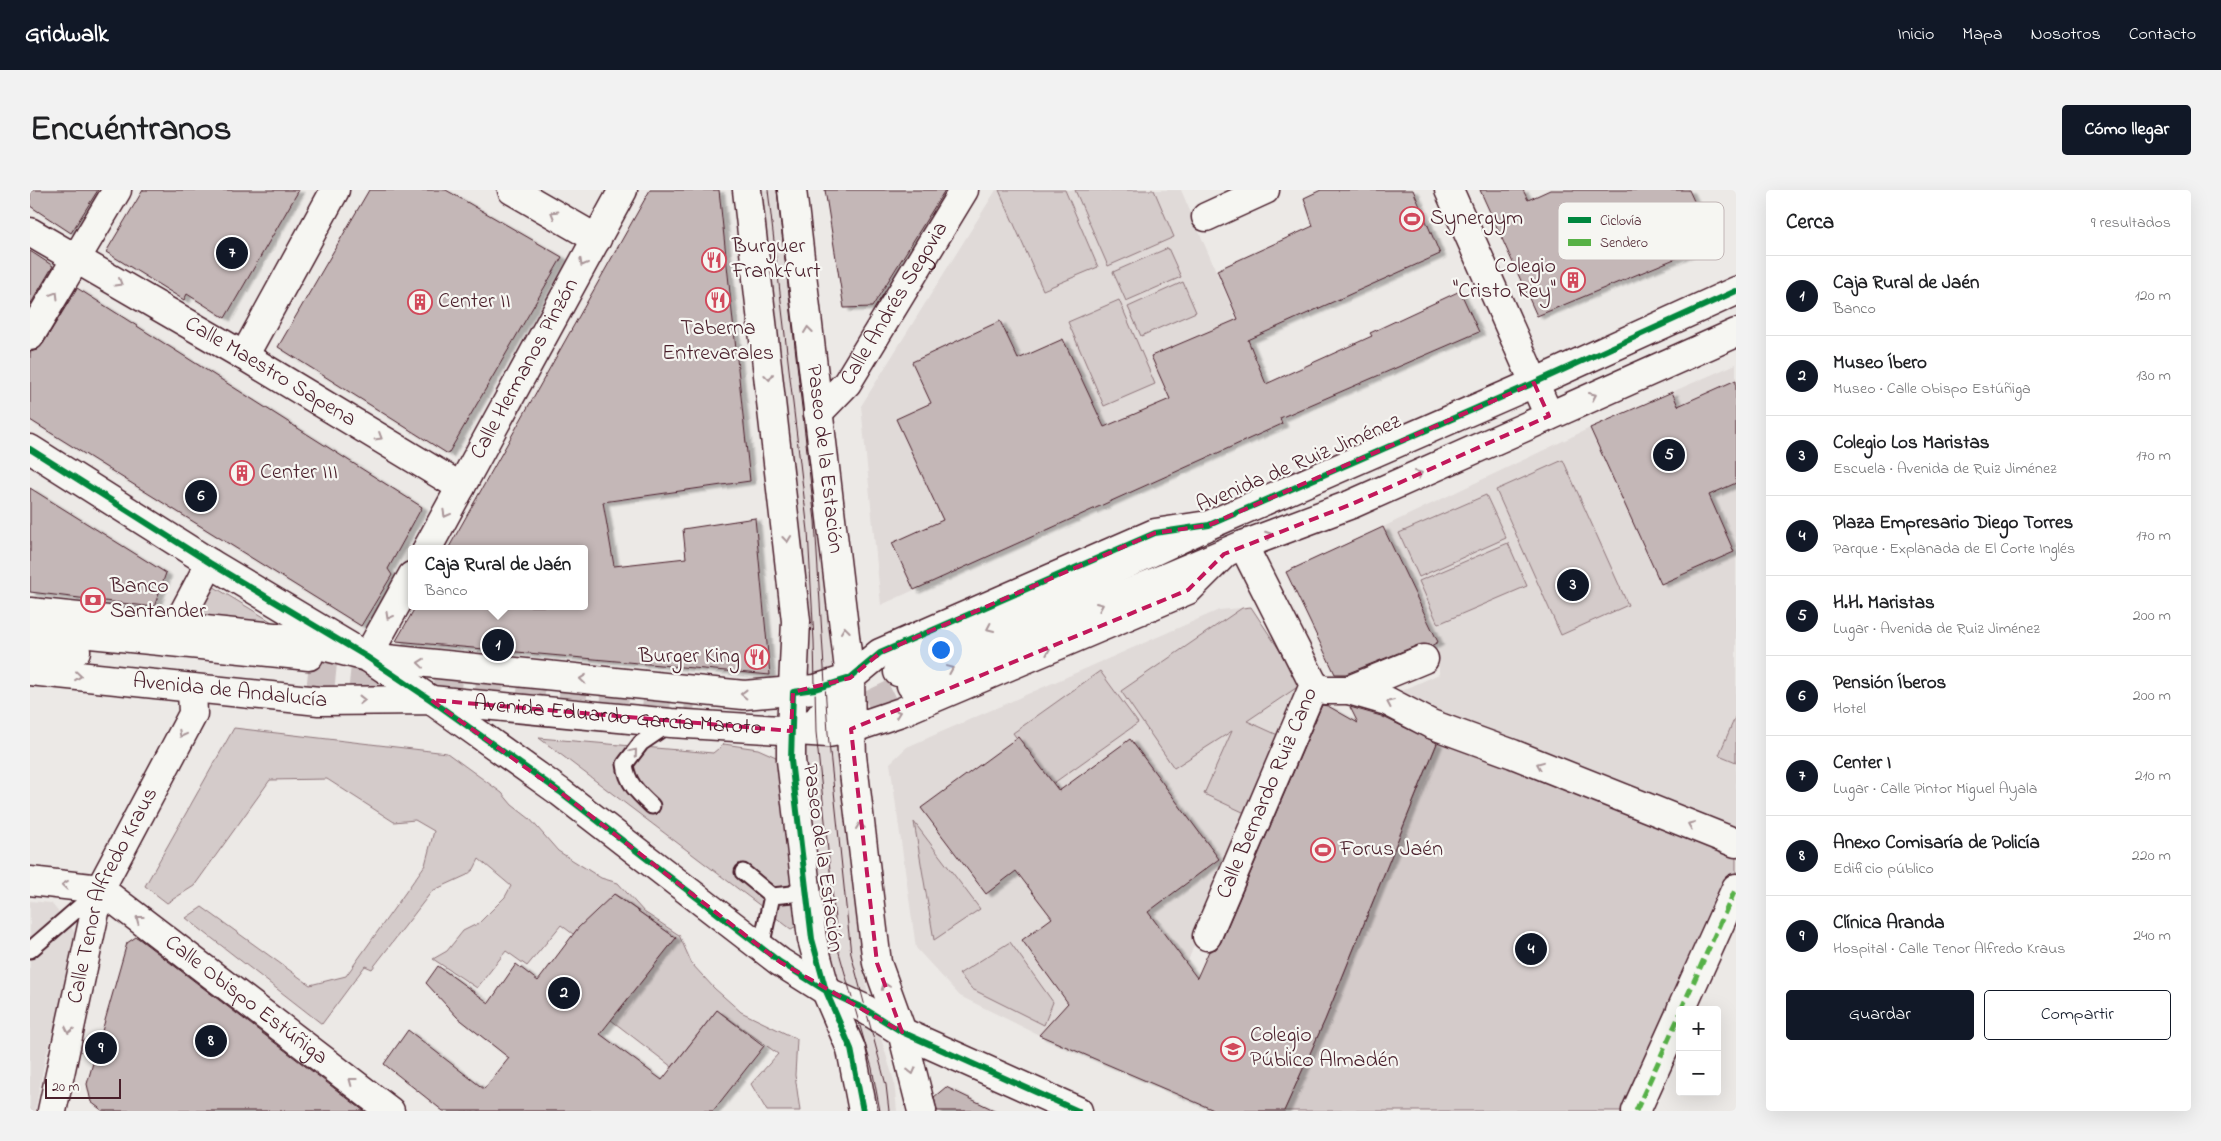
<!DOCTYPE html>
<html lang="es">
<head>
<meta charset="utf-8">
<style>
  body { margin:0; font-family:"Indie Flower",sans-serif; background:#f2f2f2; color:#202124 }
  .controls { position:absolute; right:15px; bottom:15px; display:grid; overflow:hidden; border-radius:5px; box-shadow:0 5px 20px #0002 }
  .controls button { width:45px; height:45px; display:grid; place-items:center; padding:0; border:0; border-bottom:1px solid #e0e0e0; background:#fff; color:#202124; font:25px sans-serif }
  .scale { position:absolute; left:15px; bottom:12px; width:76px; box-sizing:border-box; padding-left:5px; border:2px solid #4a1f2b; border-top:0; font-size:14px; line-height:18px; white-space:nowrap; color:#4a1f2b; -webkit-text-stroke:4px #f6f6f2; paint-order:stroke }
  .you { position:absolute; left:910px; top:459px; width:18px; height:18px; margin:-12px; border:4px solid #fff; border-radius:50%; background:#1a73e8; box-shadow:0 0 0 8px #1a73e833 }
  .badge { display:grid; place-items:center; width:32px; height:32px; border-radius:50%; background:#111827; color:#fff; font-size:16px; font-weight:700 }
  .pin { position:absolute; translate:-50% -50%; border:2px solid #fff; box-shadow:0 1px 5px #0006 }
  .popup { position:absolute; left:378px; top:355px; width:180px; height:65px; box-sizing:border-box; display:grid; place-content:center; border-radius:5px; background:#fff; filter:drop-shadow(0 1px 4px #0005); font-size:16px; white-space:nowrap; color:#757577 }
  .popup b { font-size:19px; color:#202124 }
  .popup::after { content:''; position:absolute; left:50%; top:100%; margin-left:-10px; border:10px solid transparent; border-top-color:#fff }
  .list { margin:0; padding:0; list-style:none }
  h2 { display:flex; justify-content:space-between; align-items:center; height:65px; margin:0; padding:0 20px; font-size:21px }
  h2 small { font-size:16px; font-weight:400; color:#757577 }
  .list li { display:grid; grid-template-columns:32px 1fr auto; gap:15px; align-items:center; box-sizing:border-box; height:80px; padding:0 20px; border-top:1px solid #e0e0e0 }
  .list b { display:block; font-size:19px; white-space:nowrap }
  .list p { margin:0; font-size:16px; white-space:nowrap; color:#757577 }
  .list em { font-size:16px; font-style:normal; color:#757577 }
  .actions { display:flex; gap:10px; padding:15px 20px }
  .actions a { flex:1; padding:11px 0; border:1px solid #111827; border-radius:5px; text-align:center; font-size:18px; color:#111827 }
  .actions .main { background:#111827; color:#fff }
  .map { position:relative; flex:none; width:1706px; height:921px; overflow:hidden; border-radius:5px }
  header { display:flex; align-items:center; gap:30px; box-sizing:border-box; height:70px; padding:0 25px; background:#111827; color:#fff }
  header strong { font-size:24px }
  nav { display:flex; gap:28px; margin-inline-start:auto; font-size:18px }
  .intro { display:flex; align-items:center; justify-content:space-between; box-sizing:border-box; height:120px; padding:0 30px }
  h1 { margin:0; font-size:35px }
  .button { padding:12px 22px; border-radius:5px; background:#111827; color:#fff; font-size:18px; font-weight:700 }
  main { display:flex; gap:30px; padding:0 30px }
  aside { flex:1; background:#fff; border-radius:5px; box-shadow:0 5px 20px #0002 }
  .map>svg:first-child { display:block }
  .built { fill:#e0dad8 }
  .green { fill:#d4cbca; stroke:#8f757a }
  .building { fill:#c4b7b7; stroke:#4a1f2b; filter:url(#shadow) }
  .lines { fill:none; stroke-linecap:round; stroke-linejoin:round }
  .primary-tunnel { stroke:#ccc1c1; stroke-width:28; stroke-dasharray:28 14; stroke-linecap:butt }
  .lane-casing { stroke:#4a1f2b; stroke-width:19 }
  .street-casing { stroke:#4a1f2b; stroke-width:31 }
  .secondary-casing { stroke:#4a1f2b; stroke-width:31 }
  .primary-casing { stroke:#4a1f2b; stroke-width:31 }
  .lane { stroke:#f6f6f2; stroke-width:15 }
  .street { stroke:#f6f6f2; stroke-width:28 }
  .secondary { stroke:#f6f6f2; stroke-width:28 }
  .primary { stroke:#f6f6f2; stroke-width:28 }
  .tram { stroke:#4a1f2b; stroke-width:1 }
  .quiet { stroke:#57b146; stroke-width:5; stroke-dasharray:10 5; stroke-linecap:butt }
  .cycleway-casing { stroke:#f6f6f2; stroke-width:9 }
  .cycleway { stroke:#00873e; stroke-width:6 }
  .oneway { stroke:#a99598 }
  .marked { fill:none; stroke:#c2185b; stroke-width:4; stroke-dasharray:10 6; stroke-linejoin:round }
  .labels { text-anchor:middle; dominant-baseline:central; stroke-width:4.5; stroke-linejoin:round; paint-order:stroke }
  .poi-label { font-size:22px; fill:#4a1f2b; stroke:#f6f6f2; text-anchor:start }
  .street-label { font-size:22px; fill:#4a1f2b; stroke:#f6f6f2 }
  .key { fill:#f6f6f2; stroke:#c2b6b6; stroke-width:1 }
  .key-label { font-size:14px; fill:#4a1f2b }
</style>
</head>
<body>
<header>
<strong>Gridwalk</strong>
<nav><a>Inicio</a><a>Mapa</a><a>Nosotros</a><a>Contacto</a></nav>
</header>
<div class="intro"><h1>Encuéntranos</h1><a class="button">Cómo llegar</a></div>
<main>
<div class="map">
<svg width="1706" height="921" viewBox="0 0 1706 921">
  <defs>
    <filter id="shadow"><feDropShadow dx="5.5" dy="3" stdDeviation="1" flood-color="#0004"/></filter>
  </defs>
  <rect width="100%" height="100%" fill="#ece9e6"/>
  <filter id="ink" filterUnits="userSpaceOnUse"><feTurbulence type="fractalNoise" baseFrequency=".02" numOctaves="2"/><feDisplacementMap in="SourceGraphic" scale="10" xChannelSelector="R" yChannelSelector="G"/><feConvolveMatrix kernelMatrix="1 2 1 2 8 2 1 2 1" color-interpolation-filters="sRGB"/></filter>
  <g filter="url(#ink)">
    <path class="built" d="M728 0H756L793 330 801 464 837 802 864 891 867 921H839L791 744 772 602Z
      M966 0H1151L1252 234 851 415 831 216Z
      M1706 174V643L1609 599 1362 505 1409 484 1408 453 1353 337 1560 238Z
      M1221 417 1272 494 1215 623 1113 888 1009 845 930 806 886 758 860 573 877 557 1189 420Z
      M0 711 21 713 51 749 15 869 5 921H0Z"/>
    <path class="green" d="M969 0H1035L1068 77 1013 100Z
      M1045 0H1124L1144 47 1078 76Z
      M1138 58 1151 87 1096 111 1083 82Z
      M1153 92 1166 122 1111 146 1098 117Z
      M1089 110 1125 194 1074 216 1038 132Z
      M1533 270 1598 415 1531 445 1466 300Z
      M1456 305 1476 348 1389 387 1369 343Z
      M1478 353 1497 396 1408 434 1389 391Z
      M181 395 257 441 165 431Z
      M1221 417 1272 494 1217 531 1250 546 1215 623 1174 604 1202 541 1144 578 1091 501 1212 418Z
      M1070 481 1108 533 1021 595 983 543Z
      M1706 525V572L1689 565Z
      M204 538 417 563 472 603 482 615 500 629 528 661 571 688 588 693 614 722 649 745 662 774 684 798 711 822 767 849 765 885 770 921H737L721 894 748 864 687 820 642 877 581 830 645 748 585 704 543 744 531 735 497 776 476 761 447 798 403 769 417 761 433 741 449 733 475 707 481 696 449 669 444 679 437 685 402 701 342 779 335 776 292 834 156 728 172 717 280 795 316 786 395 675 404 641 385 630 364 632 297 589 240 590 164 696 137 713 115 696Z
      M1410 546 1706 667V698L1606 921H1254L1295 830Z
      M509 548 683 563 694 554 728 559 746 567 752 579 772 733 761 739Z
      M884 632 950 719 904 750Z
      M980 752 1023 812 1014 835 942 799 929 784Z"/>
    <path class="building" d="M0 0H68L41 43 0 16Z
      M113 0H269L195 128 157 104 154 110 76 62Z
      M339 0H416L532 67 418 264 248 157Z
      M620 0H689L720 291 573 312 584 376 656 368 653 339 725 328 740 485 366 451 386 416H554V359H418Z
      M795 0H915L842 117 814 118Z
      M1291 0H1383L1410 64 1218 150 1236 194 1342 146 1340 143 1430 101 1449 142 1250 228 1252 234 884 400 862 353 913 330 866 229 901 213 882 172 970 131 988 169 1033 149 1074 237 1140 209 1121 166 1208 129 1187 80 1283 36 1274 8Z
      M1450 0H1493L1498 10 1520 0H1659L1683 53 1507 126Z
      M0 61 23 76 0 115Z
      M47 98 392 317 358 379 362 385 331 436 0 230V162L7 160 13 154Z
      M1706 190V293L1679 305 1704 362 1631 394 1560 238 1642 202 1648 216Z
      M0 298 136 383 124 417 0 402Z
      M1353 337 1408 452 1401 456 1388 455 1316 484H1305L1256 382Z
      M1292 515 1298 516 1328 533 1320 517 1351 526 1407 553 1295 830 1254 921H1186L1009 845 1038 813 992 750 1022 728 986 681 956 704 891 618 988 547 1029 601 1100 549 1189 669 1118 722 1167 788 1179 761 1186 759 1191 752Z
      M584 704 646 748 570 844 632 890 687 820 734 856 683 921H413L354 874 378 840 454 899 479 868 427 827 396 793 408 776 459 813 486 774 508 791 548 738Z
      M106 747 108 748 334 921H73L61 912 57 894 97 753Z
      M916 897 966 921H907L904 907Z"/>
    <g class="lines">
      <path class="primary-tunnel" d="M278 482 664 522
        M798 527 825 522 875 498"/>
      <defs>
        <path id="lane" d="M622 616C608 603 597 593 595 574L611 553 639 534
          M713 682 742 706 731 757
          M742 706 762 704 771 698 773 689
          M0 760 67 702"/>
        <g id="street">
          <path d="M482 0 567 49"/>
          <path d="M1419 0 1519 226"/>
          <path d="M1176 27 1235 0"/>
          <path id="s1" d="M0 42 214 166 431 297"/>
          <path d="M0 146 87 0"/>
          <path d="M214 166 305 0"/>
          <path id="s2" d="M788 223 817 193 934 0"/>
          <path id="s3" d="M397 359 593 0"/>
          <path d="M146 437 180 373"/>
          <path d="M337 467 382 386"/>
          <path d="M1284 495 1294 500H1319L1357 511 1401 534 1483 564 1706 653"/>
          <path d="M1319 500 1394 469"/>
          <path id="s4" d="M0 691 70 699 360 921"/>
          <path id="s5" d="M1177 746 1284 495 1213 355"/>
          <path d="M1651 820 1706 698"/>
          <path id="s6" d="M22 921 70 699 163 524 162 498"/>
          <path d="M1606 921 1650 824"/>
        </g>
        <g id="secondary">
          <path d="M0 259 180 373 337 467 401 510 530 602 750 772 796 801 835 819 872 842 1048 921"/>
          <path d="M0 422 264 449 337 467 714 505 785 499 820 488"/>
          <path id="s7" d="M0 481 289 511 401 510 641 533 798 543 821 539 871 522 1158 400 1194 364"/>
          <path d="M821 539 822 566 847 773 872 842 892 921"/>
          <path d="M762 540 786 532 820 488 850 463 1125 343 1171 336"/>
          <path d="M761 541V570L782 749 796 801 821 859 833 921"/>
        </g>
        <g id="primary">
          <path d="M717 0 766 431 761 541"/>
          <path id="s8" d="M762 0 820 488 821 539"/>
          <path d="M0 438 279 466"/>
          <path d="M0 457 46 461"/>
          <path d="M868 482 1179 335 1504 193 1706 101"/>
          <path d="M881 495 1213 355 1322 314 1706 143"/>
        </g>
      </defs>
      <use href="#lane" class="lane-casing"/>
      <use href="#street" class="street-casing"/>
      <use href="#secondary" class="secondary-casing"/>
      <use href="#primary" class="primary-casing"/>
      <use href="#lane" class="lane"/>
      <use href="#street" class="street"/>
      <use href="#secondary" class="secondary"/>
      <use href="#primary" class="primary"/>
      <path class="tram" d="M738 0 778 341 784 451 786 542 808 759 842 878 850 921
        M747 0 785 331 798 543 821 764 856 895 859 921"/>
      <path class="quiet" d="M1651 820 1706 698
        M1606 921 1650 824"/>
      <defs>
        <path id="cycleway" d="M0 259 180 373 337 467 401 510 530 602 750 772 796 801 835 819 872 842 1048 921
          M833 921 821 859 796 801 782 749 761 570 763 502 785 499 820 488 850 463 1125 343 1179 335 1504 193 1706 101"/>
      </defs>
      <use href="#cycleway" class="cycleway-casing"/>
      <use href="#cycleway" class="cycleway"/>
    </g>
    <defs><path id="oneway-chevron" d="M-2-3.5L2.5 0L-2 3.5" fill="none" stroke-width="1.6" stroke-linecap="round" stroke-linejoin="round" transform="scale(1.25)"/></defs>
    <g class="oneway">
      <use href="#oneway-chevron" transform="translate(524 24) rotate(-150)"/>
      <use href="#oneway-chevron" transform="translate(553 73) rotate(119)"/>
      <use href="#oneway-chevron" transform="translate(89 93) rotate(30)"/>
      <use href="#oneway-chevron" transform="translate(25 105) rotate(-59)"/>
      <use href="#oneway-chevron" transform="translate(778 140) rotate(-97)"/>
      <use href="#oneway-chevron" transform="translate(739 187) rotate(83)"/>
      <use href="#oneway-chevron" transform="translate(1563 206) rotate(-24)"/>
      <use href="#oneway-chevron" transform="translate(349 247) rotate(31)"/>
      <use href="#oneway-chevron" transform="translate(1389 284) rotate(-24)"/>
      <use href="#oneway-chevron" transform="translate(416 324) rotate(119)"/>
      <use href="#oneway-chevron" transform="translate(1239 345) rotate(-21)"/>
      <use href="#oneway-chevron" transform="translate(757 349) rotate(84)"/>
      <use href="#oneway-chevron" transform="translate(1070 416) rotate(-23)"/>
      <use href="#oneway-chevron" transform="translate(359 426) rotate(119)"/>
      <use href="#oneway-chevron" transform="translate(960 438) rotate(155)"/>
      <use href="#oneway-chevron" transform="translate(815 440) rotate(-97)"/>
      <use href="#oneway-chevron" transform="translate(1017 460) rotate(-23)"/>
      <use href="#oneway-chevron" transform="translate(391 473) rotate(-174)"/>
      <use href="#oneway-chevron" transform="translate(920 479) rotate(-23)"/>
      <use href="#oneway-chevron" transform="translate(48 486) rotate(6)"/>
      <use href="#oneway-chevron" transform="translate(553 489) rotate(-174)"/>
      <use href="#oneway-chevron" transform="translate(714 504) rotate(-179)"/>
      <use href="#oneway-chevron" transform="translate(332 510)"/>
      <use href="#oneway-chevron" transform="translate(1360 513) rotate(-156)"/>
      <use href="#oneway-chevron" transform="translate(867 523) rotate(-20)"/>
      <use href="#oneway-chevron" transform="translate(152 544) rotate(118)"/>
      <use href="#oneway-chevron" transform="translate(604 562) rotate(-50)"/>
      <use href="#oneway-chevron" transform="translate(1510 575) rotate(-158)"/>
      <use href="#oneway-chevron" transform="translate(1661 635) rotate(-158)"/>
      <use href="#oneway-chevron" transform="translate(830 636) rotate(-97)"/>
      <use href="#oneway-chevron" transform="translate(35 695) rotate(-174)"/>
      <use href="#oneway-chevron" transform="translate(109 729) rotate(-143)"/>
      <use href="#oneway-chevron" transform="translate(855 796) rotate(-111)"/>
      <use href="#oneway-chevron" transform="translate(39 840) rotate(102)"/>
      <use href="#oneway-chevron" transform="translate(882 881) rotate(76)"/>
      <use href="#oneway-chevron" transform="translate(322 891) rotate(-143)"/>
    </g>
  </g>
  <path class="marked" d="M1504 193 1519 226 1322 314 1194 364 1158 400 821 539 847 773 872 842 750 772 530 602 401 510 761 541 763 502 820 488 850 463 1125 343 1179 335Z"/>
  <defs>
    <symbol id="stadium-ring" viewBox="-11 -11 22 22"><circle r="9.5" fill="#f6f6f2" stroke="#d1495b" stroke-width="1.5"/><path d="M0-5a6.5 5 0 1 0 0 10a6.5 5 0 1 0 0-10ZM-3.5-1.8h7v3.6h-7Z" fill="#d1495b"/></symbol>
    <symbol id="restaurant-ring" viewBox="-11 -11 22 22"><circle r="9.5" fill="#f6f6f2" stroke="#d1495b" stroke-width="1.5"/><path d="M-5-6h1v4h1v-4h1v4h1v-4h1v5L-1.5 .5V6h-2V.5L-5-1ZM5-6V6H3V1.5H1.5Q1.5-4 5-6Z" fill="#d1495b"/></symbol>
    <symbol id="building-ring" viewBox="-11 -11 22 22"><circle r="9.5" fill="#f6f6f2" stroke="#d1495b" stroke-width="1.5"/><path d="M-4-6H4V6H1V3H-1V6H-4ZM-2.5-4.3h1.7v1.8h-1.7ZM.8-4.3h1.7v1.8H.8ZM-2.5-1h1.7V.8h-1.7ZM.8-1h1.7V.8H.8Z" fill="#d1495b"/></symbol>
    <symbol id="bank-ring" viewBox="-11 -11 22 22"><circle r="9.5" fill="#f6f6f2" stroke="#d1495b" stroke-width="1.5"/><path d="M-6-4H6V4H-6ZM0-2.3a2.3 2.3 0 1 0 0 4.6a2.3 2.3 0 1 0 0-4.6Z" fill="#d1495b"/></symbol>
    <symbol id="school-ring" viewBox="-11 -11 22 22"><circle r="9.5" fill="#f6f6f2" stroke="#d1495b" stroke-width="1.5"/><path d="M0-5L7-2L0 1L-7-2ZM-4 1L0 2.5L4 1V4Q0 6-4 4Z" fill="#d1495b"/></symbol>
  </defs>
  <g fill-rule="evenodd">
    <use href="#stadium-ring" x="1368" y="15" width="28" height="28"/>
    <use href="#restaurant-ring" x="670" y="56" width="28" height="28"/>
    <use href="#building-ring" x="1529" y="76" width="28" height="28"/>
    <use href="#restaurant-ring" x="674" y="96" width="28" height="28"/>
    <use href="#building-ring" x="376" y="98" width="28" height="28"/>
    <use href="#building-ring" x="198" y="269" width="28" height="28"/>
    <use href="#bank-ring" x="49" y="396" width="28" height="28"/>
    <use href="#restaurant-ring" x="713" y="453" width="28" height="28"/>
    <use href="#stadium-ring" x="1279" y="646" width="28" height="28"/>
    <use href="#school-ring" x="1189" y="845" width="28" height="28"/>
  </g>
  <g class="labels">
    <g class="poi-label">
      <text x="1400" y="29">Synergym</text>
      <text x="702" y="57">Burguer<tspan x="702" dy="25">Frankfurt</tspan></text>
      <text x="1526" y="77" text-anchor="end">Colegio<tspan x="1526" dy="25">"Cristo Rey"</tspan></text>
      <text x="408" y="112">Center II</text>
      <text x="688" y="139" text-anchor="middle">Taberna<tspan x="688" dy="25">Entrevarales</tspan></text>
      <text x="230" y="283">Center III</text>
      <text x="80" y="397">Banco<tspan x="80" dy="25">Santander</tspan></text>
      <text x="710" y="467" text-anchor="end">Burger King</text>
      <text x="1310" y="660">Forus Jaén</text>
      <text x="1220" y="846">Colegio<tspan x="1220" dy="25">Público Almadén</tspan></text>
    </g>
    <g class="street-label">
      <text stroke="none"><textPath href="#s2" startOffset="134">Calle Andrés Segovia</textPath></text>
      <text stroke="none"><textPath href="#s3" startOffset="205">Calle Hermanos Pinzón</textPath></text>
      <text stroke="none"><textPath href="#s1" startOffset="278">Calle Maestro Sapena</textPath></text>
      <text stroke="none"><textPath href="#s8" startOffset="271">Paseo de la Estación</textPath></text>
      <text transform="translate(1269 274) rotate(-23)">Avenida de Ruiz Jiménez</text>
      <text stroke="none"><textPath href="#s7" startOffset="201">Avenida de Andalucía</textPath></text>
      <text stroke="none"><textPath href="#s7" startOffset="590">Avenida Eduardo García Maroto</textPath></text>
      <text stroke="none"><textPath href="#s5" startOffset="155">Calle Bernardo Ruiz Cano</textPath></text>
      <text transform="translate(792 668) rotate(82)">Paseo de la Estación</text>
      <text stroke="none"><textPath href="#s6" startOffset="225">Calle Tenor Alfredo Kraus</textPath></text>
      <text stroke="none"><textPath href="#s4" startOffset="254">Calle Obispo Estúñiga</textPath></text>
    </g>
  </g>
  <rect x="1528" y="12" width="166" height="58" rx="8" class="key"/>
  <rect x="1538" y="27" width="23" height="6" fill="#00873e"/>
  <rect x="1538" y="49" width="23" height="7" fill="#57b146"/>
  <g class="key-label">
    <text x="1570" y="35">Ciclovía</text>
    <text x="1570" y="57">Sendero</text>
  </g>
</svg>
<div class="controls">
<button>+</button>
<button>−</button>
</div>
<div class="scale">20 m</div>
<div class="you"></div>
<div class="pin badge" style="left:468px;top:455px">1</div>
<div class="popup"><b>Caja Rural de Jaén</b>Banco</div>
<div class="pin badge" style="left:534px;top:803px">2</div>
<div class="pin badge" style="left:1543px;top:395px">3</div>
<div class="pin badge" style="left:1501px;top:759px">4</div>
<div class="pin badge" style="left:1639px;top:265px">5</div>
<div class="pin badge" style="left:171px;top:306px">6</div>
<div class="pin badge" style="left:202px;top:63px">7</div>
<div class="pin badge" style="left:181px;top:851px">8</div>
<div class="pin badge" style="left:71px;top:858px">9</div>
</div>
<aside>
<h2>Cerca<small>9 resultados</small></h2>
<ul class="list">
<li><span class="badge">1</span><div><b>Caja Rural de Jaén</b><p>Banco</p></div><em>120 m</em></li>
<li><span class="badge">2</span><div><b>Museo Íbero</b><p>Museo · Calle Obispo Estúñiga</p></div><em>130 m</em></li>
<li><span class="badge">3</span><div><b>Colegio Los Maristas</b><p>Escuela · Avenida de Ruiz Jiménez</p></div><em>170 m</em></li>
<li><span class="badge">4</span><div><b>Plaza Empresario Diego Torres</b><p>Parque · Explanada de El Corte Inglés</p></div><em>170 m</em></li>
<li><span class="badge">5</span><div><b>H.H. Maristas</b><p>Lugar · Avenida de Ruiz Jiménez</p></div><em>200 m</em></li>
<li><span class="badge">6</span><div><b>Pensión Íberos</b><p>Hotel</p></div><em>200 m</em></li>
<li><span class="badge">7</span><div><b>Center I</b><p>Lugar · Calle Pintor Miguel Ayala</p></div><em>210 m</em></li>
<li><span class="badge">8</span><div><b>Anexo Comisaría de Policía</b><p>Edificio público</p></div><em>220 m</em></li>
<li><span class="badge">9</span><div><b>Clínica Aranda</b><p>Hospital · Calle Tenor Alfredo Kraus</p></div><em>240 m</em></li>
</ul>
<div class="actions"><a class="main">Guardar</a><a>Compartir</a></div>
</aside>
</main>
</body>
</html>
